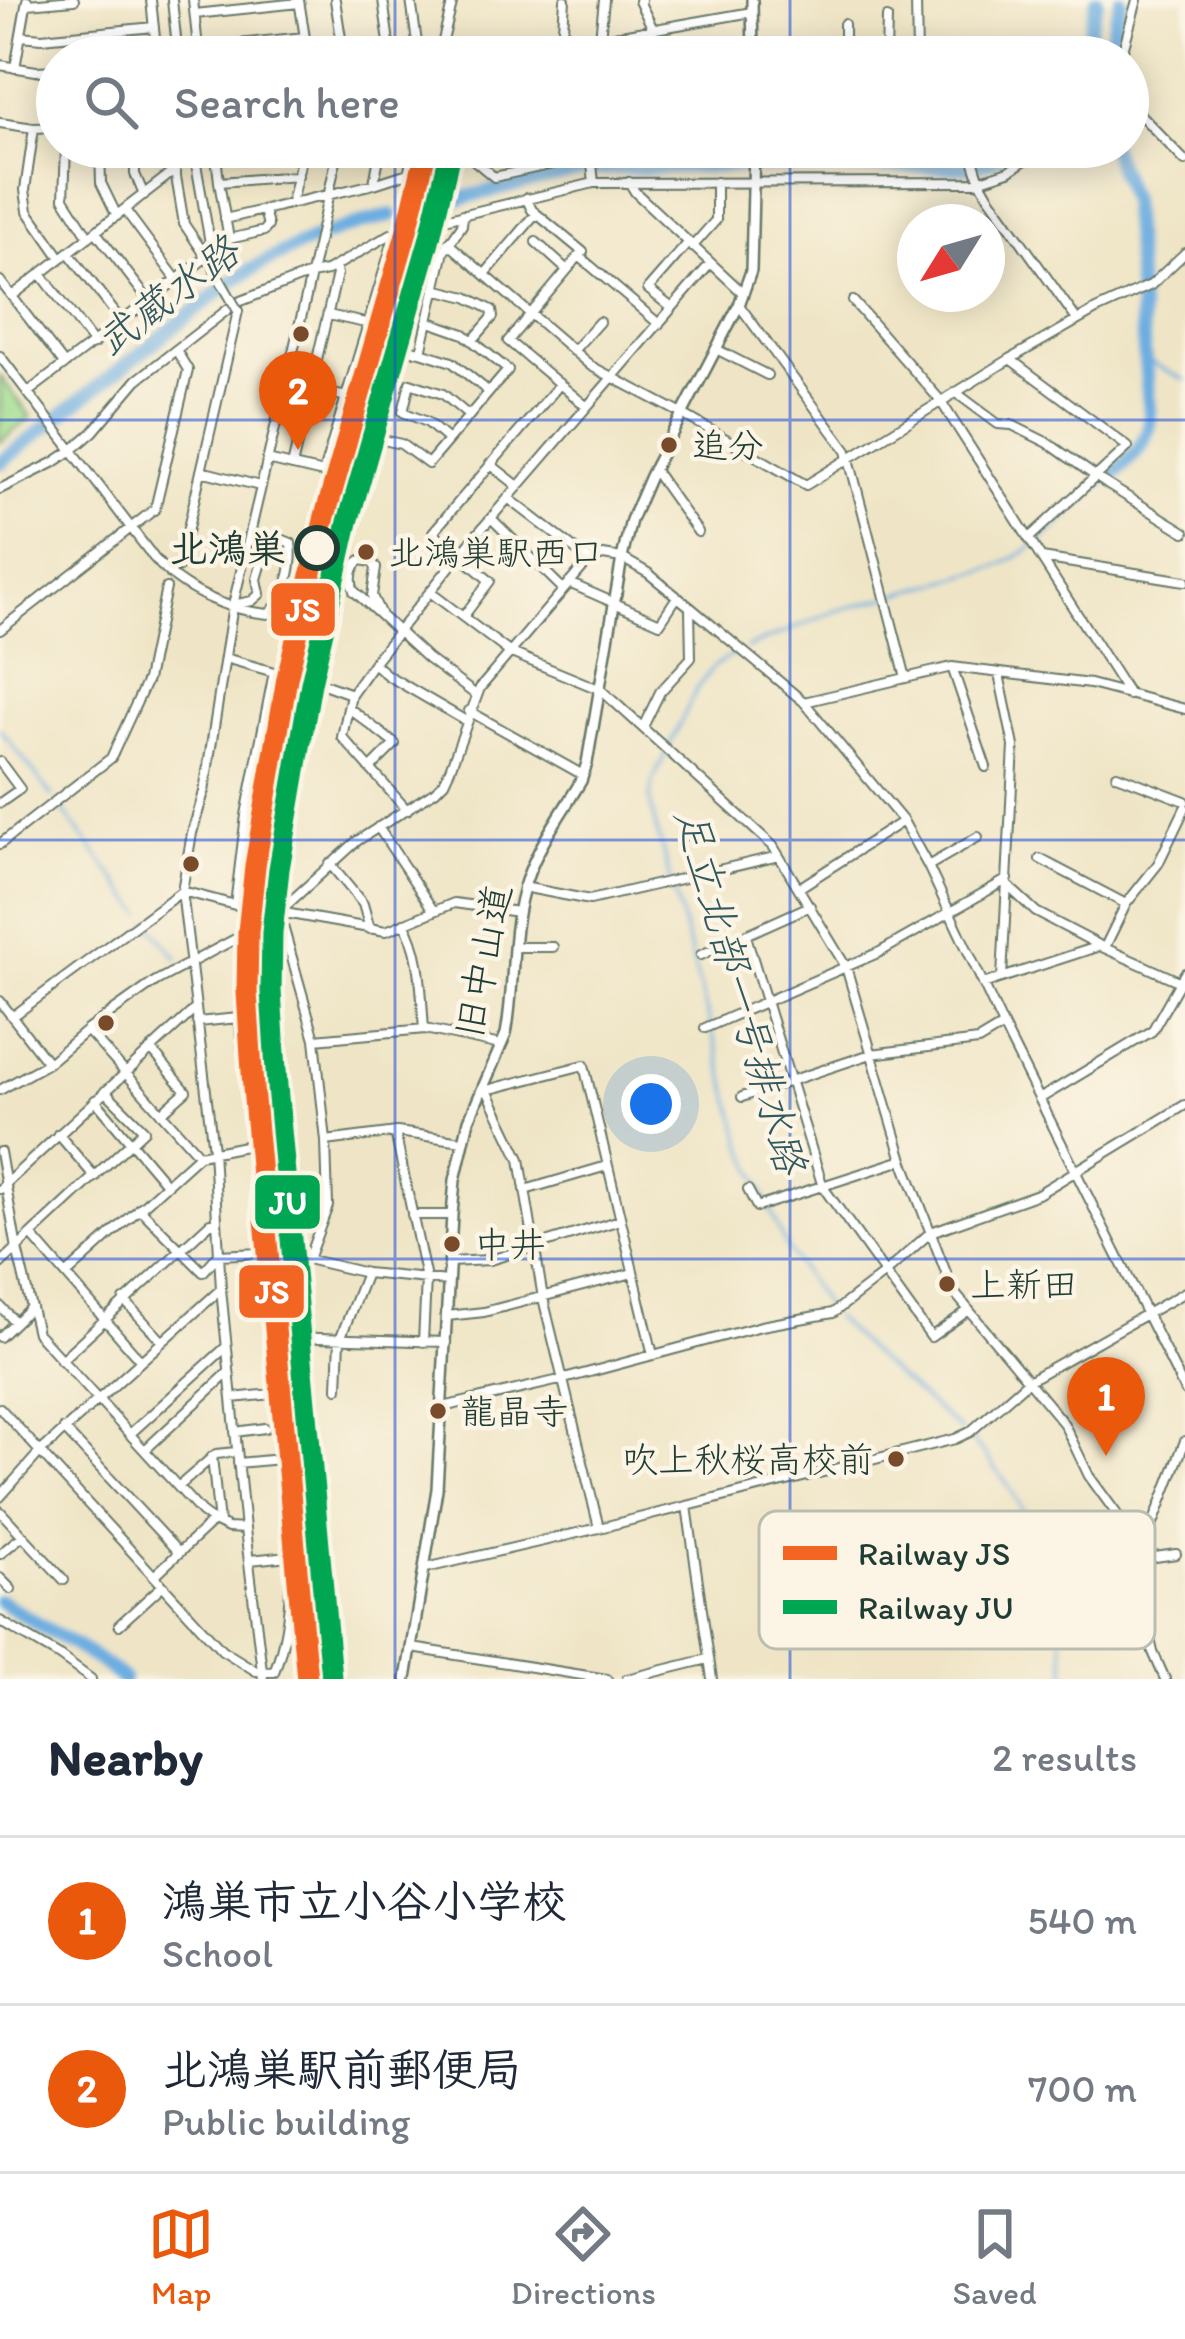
<!DOCTYPE html>
<html lang="en">
<head>
<meta charset="utf-8">
<style>
  body { margin:0; font-family:Itim,"Klee One",sans-serif; background:#f2f2f3; color:#1f2937 }
  .compass { position:absolute; left:897px; top:204px; width:108px; height:108px; border-radius:50%; background:#fff; box-shadow:0 6px 30px #0003; rotate:233deg }
  .you { position:absolute; left:651px; top:1104px; width:42px; height:42px; margin:-30px; border:9px solid #fff; border-radius:50%; background:#1a73e8; box-shadow:0 0 0 18px #1a73e833 }
  .badge { display:grid; place-items:center; width:78px; height:78px; border-radius:50%; background:#ea580c; color:#fff; font-size:39px; font-weight:700 }
  .pin { position:absolute; translate:-50% -99px; filter:drop-shadow(0 3px 6px #0008) }
  .pin::after { content:''; position:absolute; top:63px; width:42px; height:36px; background:inherit; clip-path:polygon(0 0,100% 0,50% 100%) }
  .list { margin:0; padding:0; list-style:none }
  h2 { display:flex; justify-content:space-between; align-items:center; height:156px; margin:0; padding:0 48px; font-size:51px }
  h2 small { font-size:39px; font-weight:400; color:#747a83 }
  .list li { display:grid; grid-template-columns:78px 1fr auto; gap:36px; align-items:center; box-sizing:border-box; height:168px; padding:0 48px; border-top:3px solid #e0e1e3 }
  .list b { display:block; font-size:45px; white-space:nowrap }
  .list p { margin:0; font-size:39px; white-space:nowrap; color:#747a83 }
  .list em { font-size:39px; font-style:normal; color:#747a83 }
  .icon { flex:none; width:66px; height:66px; fill:none; stroke:currentColor; stroke-width:2; stroke-linecap:round; stroke-linejoin:round }
  .map { position:relative; flex:none; width:1185px; height:1679px; overflow:hidden }
  .search { position:absolute; background:#fff; box-shadow:0 6px 30px #0003; left:36px; right:36px; top:36px; height:132px; display:flex; align-items:center; gap:30px; box-sizing:border-box; padding:0 42px; border-radius:66px; color:#747a83; font-size:45px }
  .sheet { height:492px; background:#fff }
  nav { display:flex; justify-content:space-around; align-items:center; box-sizing:border-box; height:168px; border-top:3px solid #e0e1e3; background:#fff; font-size:33px; color:#747a83 }
  nav a { display:grid; justify-items:center; gap:6px }
  nav .on { color:#ea580c }
  .map>svg:first-child { display:block }
  .green { fill:#a0dc90; stroke:#608c62; stroke-width:3 }
  .lines { fill:none; stroke-linecap:round; stroke-linejoin:round }
  .stream { stroke:#6daee1; stroke-width:3 }
  .river { stroke:#6daee1; stroke-width:14 }
  .minor-casing { stroke:#687867; stroke-width:12 }
  .major-casing { stroke:#687867; stroke-width:14 }
  .minor { stroke:#fff; stroke-width:8 }
  .major { stroke:#fff; stroke-width:9 }
  .minor-bridge-casing { stroke:#687867; stroke-width:12; stroke-linecap:butt }
  .minor-bridge { stroke:#fff; stroke-width:8 }
  .rail-1-casing { stroke:#fcf5e5; stroke-width:30 }
  .rail-2-casing { stroke:#fcf5e5; stroke-width:30 }
  .rail-1 { stroke:#f26522; stroke-width:21 }
  .rail-2 { stroke:#00a651; stroke-width:21 }
  .grid { fill:none; stroke:#1d4ed8; stroke-width:3; stroke-opacity:0.55 }
  .bus-dot { fill:#7a4b2a; stroke:#fcf5e5; stroke-width:4.5 }
  .stop-dot { fill:#fcf5e5; stroke:#1f3d34; stroke-width:6 }
  .labels { text-anchor:middle; dominant-baseline:central; stroke-width:9; stroke-linejoin:round; paint-order:stroke }
  .bus-label { font-size:36px; fill:#1f3d34; stroke:#fcf5e5; text-anchor:start }
  .stop-label { font-size:39px; font-weight:bold; fill:#1f3d34; stroke:#fcf5e5; text-anchor:end }
  .street-label { font-size:39px; fill:#1f3d34; stroke:#fcf5e5 }
  .water-label { font-size:42px; font-style:italic; fill:#32595f; stroke:#fcf5e5 }
  .key { fill:#fcf5e5; stroke:#babeb0; stroke-width:3 }
  .key-label { font-size:33px; fill:#1f3d34 }
  .line-badge { stroke:#fcf5e5; stroke-width:4.5 }
  .badge-label { font-size:33px; text-anchor:middle; font-weight:bold; fill:#fff }
</style>
</head>
<body>
<div class="map">
<svg width="1185" height="1679" viewBox="0 0 1185 1679">
  <rect width="100%" height="100%" fill="#fcf5e5"/>
  <filter id="ink" filterUnits="userSpaceOnUse"><feTurbulence type="fractalNoise" baseFrequency=".00833" numOctaves="2"/><feDisplacementMap in="SourceGraphic" scale="24" xChannelSelector="R" yChannelSelector="G"/><feConvolveMatrix kernelMatrix="1 2 1 2 8 2 1 2 1" color-interpolation-filters="sRGB"/></filter>
  <filter id="wash" filterUnits="userSpaceOnUse"><feTurbulence type="fractalNoise" baseFrequency=".004" numOctaves="4" result="noise"/><feDisplacementMap in="SourceGraphic" scale="48" xChannelSelector="R" yChannelSelector="G"/><feGaussianBlur stdDeviation="2.7" result="paint"/><feColorMatrix in="noise" values="0 0 0 0 0 0 0 0 0 0 0 0 0 0 0 0 0 1.4 0 .05"/><feComposite in="paint" operator="in"/></filter>
  <g filter="url(#wash)">
    <rect width="100%" height="100%" fill="#efe5c6"/>
    <path class="green" d="M0 376 31 417 0 442Z"/>
    <g class="lines">
      <path class="stream" d="M1144 359 1185 380
        M747 648 836 611 997 567C1043 547 1075 509 1111 476
        M738 652 714 666 697 688 654 778 650 796 652 812 743 1144 786 1247 828 1310
        M0 729 53 797
        M59 806 143 914
        M148 921 178 959
        M834 1317 879 1361 961 1431
        M968 1437C983 1450 993 1465 1005 1481 1047 1541 1059 1608 1067 1679"/>
      <path class="river" d="M1083 57 1097 0
        M1105 57 1121 0
        M428 206 583 169 732 166 966 167 990 161 1017 147
        M0 463 233 281C286 247 331 231 391 215
        M1111 476C1132 458 1149 444 1150 415L1130 200 1111 147
        M0 1601 97 1659 123 1679"/>
    </g>
  </g>
  <g filter="url(#ink)">
    <g class="lines">
      <defs>
        <path id="minor" d="M151 0 157 57
          M172 0 178 57
          M193 0 198 48 305 37
          M299 0 308 57
          M335 0 344 57
          M383 0 391 57
          M411 0 419 57
          M641 0 639 1 653 29
          M916 0 917 57
          M27 4 74 0
          M195 14 299 3
          M618 35 631 57
          M21 36 42 38 154 27
          M600 38 604 0
          M232 44 234 57
          M439 57 453 0
          M496 57 752 12
          M561 57 565 0
          M844 57V24
          M886 57 887 18
          M1121 57 1137 0
          M0 65 36 71 57 70
          M15 68 27 0
          M1128 102 1185 161
          M0 123 34 128 57 127
          M34 128 25 190 28 211 61 258
          M66 147 64 198 89 237
          M100 147 101 183 117 216
          M135 147V174L144 195
          M193 147 215 271
          M215 147 219 182 298 176
          M458 147 494 177 599 154H732L754 150
          M584 147 591 155 594 183
          M969 147 980 181 988 195 1077 320
          M219 182 229 239 264 231 268 226 264 210
          M629 182 635 192 743 293
          M374 183 381 147
          M526 198 532 210 583 252 579 256 659 324
          M291 203 304 147
          M125 210 177 280
          M225 219 374 184 408 173 415 147
          M96 232 149 301
          M536 242 567 270
          M448 243 591 366 686 416 806 485 1010 359 1096 310 1151 285 1185 253
          M692 247 716 220V182
          M69 253 122 322
          M579 256 508 341 586 406
          M41 274 94 344
          M485 274 536 214
          M0 281 64 364
          M435 289 467 297 492 310 493 317 473 340
          M12 296 174 171
          M853 301 940 400 1129 695
          M739 305 847 451 906 678
          M672 308 648 289 688 243
          M328 315 370 324
          M389 346 421 352 452 362 489 392
          M716 349 767 375
          M573 351 599 322
          M421 352 444 251 462 225 463 214
          M0 356 154 558C181 590 227 610 268 614 286 601 294 564 291 543L276 537 268 542 257 579 260 594 252 601 233 605
          M1010 359 1128 447 1029 538
          M310 389 347 397
          M955 392 998 424 1012 425 1048 443 1108 485 1185 532
          M27 393 204 259 203 252 184 224 171 147
          M366 436 401 444 428 464 508 370 464 334 427 321
          M448 440 427 422 403 412 410 383 443 394 469 416
          M490 464 518 486
          M292 466 337 274 335 266
          M653 469 698 532
          M201 471 256 485
          M0 489 53 463 71 451 93 432 137 380 236 303 310 274 327 271 391 234 393 241 323 473 267 460
          M508 498 589 560
          M491 518 563 589
          M1042 558 1185 581
          M179 567 238 311
          M569 583 660 623 677 597
          M430 592 509 652 601 690 773 846 846 967 903 1160 953 1291 1064 1424 1089 1476 1143 1550
          M380 613 372 596 376 568 372 562 361 560C351 566 350 581 354 591L428 659 476 695
          M463 617 490 581 433 532 560 384
          M0 630 155 509 188 370 176 350
          M373 663 387 675 466 721
          M952 667 986 767
          M999 674 1014 746 1002 978
          M351 694 307 678 366 436 420 230 424 224 594 183 975 182 1009 171 1045 147
          M804 702 952 667 1090 684 1185 709
          M349 708 395 744 370 769
          M469 711 583 775
          M643 727 660 692 691 658 690 608
          M0 762 20 789 0 803
          M1117 775 1185 801
          M407 810 342 737 351 694 373 663 460 554 710 264
          M378 827 433 910
          M0 844 111 758 147 680 166 588
          M1040 859 1126 904
          M330 864 363 904 370 929
          M928 866 978 837
          M1007 885 1036 912 1099 945
          M523 887 590 900 779 856
          M799 888 903 821
          M279 912 315 1039 326 1141 328 1206 308 1259
          M279 912 386 931 454 903 518 912
          M404 923C422 953 421 994 424 1029
          M746 936 823 1187 931 1337 969 1310
          M514 947H553
          M1105 947 1126 904 1158 864 1185 808
          M701 955 810 906
          M983 984 1100 946 1185 984
          M0 1001 48 1063
          M12 1017 182 891 235 905 246 815 274 672 225 658
          M197 1022 239 1018 273 1394 232 1398
          M705 1028 880 952 1008 879
          M87 1030 199 1155
          M315 1039 425 1029 501 1045
          M151 1049 186 1091 161 1113
          M483 1088 487 1090 520 1159 543 1298 599 1528
          M0 1090 48 1063 87 1030 156 981 269 921 357 841 435 791 444 782 450 769 480 688 589 560 603 555 622 558 648 573 690 607 804 702 903 821 928 866 1003 1026 1185 1391
          M487 1090 584 1065 653 1355
          M742 1097 871 1054 978 1041 1003 1026
          M1041 1098 1152 1031 1185 973
          M95 1100 167 1185
          M395 1132 426 1279 423 1342
          M58 1134 95 1177
          M326 1141 397 1132 463 1141
          M0 1152 17 1249 37 1333 201 1512 213 1521
          M0 1189 194 1010
          M525 1190 607 1166
          M748 1190 757 1207 903 1160
          M139 1208 203 1272 218 1255 277 1252 366 1273 448 1281
          M412 1215H452
          M32 1236 141 1361
          M449 1262 490 1260 620 1220
          M0 1264 144 1130 105 1091
          M66 1275 199 1155 250 1145
          M124 1300 162 1341
          M0 1306 15 1322
          M447 1316 484 1312 633 1273
          M0 1337 31 1307
          M288 1337 446 1342
          M61 1360 210 1223H216
          M338 1388 340 1339 366 1273
          M443 1407 564 1379 761 1326 833 1313 885 1273 931 1232 1038 1194 1185 1105
          M0 1408 222 1650 256 1671 274 1672C301 1601 287 1534 280 1459L238 1463
          M64 1429 179 1553
          M235 1432 265 1428
          M131 1433 225 1348
          M146 1449 228 1373
          M212 1457 219 1523
          M178 1487 216 1454 236 1452
          M0 1497 40 1452 220 1290
          M687 1506 712 1679
          M0 1511 64 1580
          M0 1554 22 1536
          M250 1560 289 1556
          M426 1568 599 1528 955 1439 970 1432 1028 1381 1185 1292
          M1056 1574 1092 1566 1176 1554
          M154 1576 213 1521 228 1528 245 1529
          M0 1578 11 1589
          M0 1621 58 1655 91 1679
          M119 1625 162 1586
          M412 1648 607 1679
          M263 1679 245 1529 221 1289 213 1150 182 891 192 833 204 792 233 605 306 297 339 147
          M627 1679 708 1659
          M1165 1679 1153 1652 1140 1597 1139 1560 1185 1441"/>
        <path id="major" d="M752 0 753 57
          M406 1679 437 1489 452 1215 455 1180 469 1120 506 1034C515 987 510 938 523 891 533 852 561 815 581 781L587 763 622 558 631 520 650 476 739 305 751 271 754 147"/>
      </defs>
      <use href="#minor" class="minor-casing"/>
      <use href="#major" class="major-casing"/>
      <use href="#minor" class="minor"/>
      <use href="#major" class="major"/>
      <defs>
        <path id="minor-bridge" d="M215 271 238 311"/>
      </defs>
      <use href="#minor-bridge" class="minor-bridge-casing"/>
      <use href="#minor-bridge" class="minor-bridge"/>
      <defs>
        <path id="rail-1" d="M307 1679 253 1088 247 992 248 932 255 866 287 678 325 516 406 234 427 147"/>
        <path id="rail-2" d="M331 1677 277 1086 271 991 272 933 279 869 311 683 348 522 429 241 450 153"/>
      </defs>
      <use href="#rail-1" class="rail-1-casing"/>
      <use href="#rail-2" class="rail-2-casing"/>
      <use href="#rail-1" class="rail-1"/>
      <use href="#rail-2" class="rail-2"/>
    </g>
  </g>
  <path class="grid" d="M395 0V57M790 0V57M395 147V1679M790 147V1679M0 420H1185M0 840H1185M0 1259H1185"/>
  <g class="bus-dot">
    <circle cx="301" cy="334" r="10"/>
    <circle cx="669" cy="445" r="10"/>
    <circle cx="366" cy="552" r="10"/>
    <circle cx="191" cy="864" r="10"/>
    <circle cx="106" cy="1023" r="10"/>
    <circle cx="452" cy="1244" r="10"/>
    <circle cx="947" cy="1284" r="10"/>
    <circle cx="438" cy="1411" r="10"/>
    <circle cx="896" cy="1459" r="10"/>
  </g>
  <circle class="stop-dot" cx="317" cy="548" r="20"/>
  <g class="labels">
    <g class="bus-label">
      <text x="692" y="445">追分</text>
      <text x="388" y="552">北鴻巣駅西口</text>
      <text x="474" y="1244">中井</text>
      <text x="970" y="1284">上新田</text>
      <text x="460" y="1411">龍晶寺</text>
      <text x="874" y="1459" text-anchor="end">吹上秋桜高校前</text>
    </g>
    <g class="stop-label">
      <text x="286" y="548">北鴻巣</text>
    </g>
    <g class="street-label">
      <text transform="translate(483 961) rotate(-79)">旧中山道</text>
    </g>
    <g class="water-label">
      <text transform="translate(167 296) rotate(-37)">武蔵水路</text>
      <text transform="translate(741 991) rotate(74)">足立北部一号排水路</text>
    </g>
  </g>
  <rect x="759" y="1511" width="396" height="138" rx="18" class="key"/>
  <rect x="783" y="1546" width="54" height="14" fill="#f26522"/>
  <rect x="783" y="1600" width="54" height="14" fill="#00a651"/>
  <g class="key-label">
    <text x="858" y="1565">Railway JS</text>
    <text x="858" y="1619">Railway JU</text>
  </g>
  <g class="line-badge">
    <rect x="269" y="581" width="68" height="57" rx="12" fill="#f26522"/>
    <rect x="253" y="1173" width="69" height="58" rx="12" fill="#00a651"/>
    <rect x="237" y="1263" width="69" height="57" rx="12" fill="#f26522"/>
  </g>
  <g class="badge-label">
    <text x="303" y="621">JS</text>
    <text x="288" y="1214">JU</text>
    <text x="272" y="1303">JS</text>
  </g>
</svg>
<svg class="compass" viewBox="-18 -18 36 36"><path d="M0-13l5 13h-10z" fill="#e53935"/><path d="M0 13l5-13h-10z" fill="#747a83"/></svg>
<div class="you"></div>
<div class="pin badge" style="left:1106px;top:1456px">1</div>
<div class="pin badge" style="left:298px;top:450px">2</div>
<div class="search"><svg class="icon" aria-label="search" viewBox="0 0 24 24"><circle cx="10" cy="10" r="6"/><path d="M15 15l6 6"/></svg>Search here</div>
</div>
<section class="sheet">
<h2>Nearby<small>2 results</small></h2>
<ul class="list">
<li><span class="badge">1</span><div><b>鴻巣市立小谷小学校</b><p>School</p></div><em>540 m</em></li>
<li><span class="badge">2</span><div><b>北鴻巣駅前郵便局</b><p>Public building</p></div><em>700 m</em></li>
</ul>
</section>
<nav>
<a class="on"><svg class="icon" aria-label="map" viewBox="0 0 24 24"><path d="M3 6l6-2 6 2 6-2v14l-6 2-6-2-6 2zM9 4v14M15 6v14"/></svg>Map</a>
<a><svg class="icon" aria-label="directions" viewBox="0 0 24 24"><path d="M12 3l9 9-9 9-9-9zM9 14v-3h6M13 9l2 2-2 2"/></svg>Directions</a>
<a><svg class="icon" aria-label="saved" viewBox="0 0 24 24"><path d="M7 4h10v16l-5-4-5 4z"/></svg>Saved</a>
</nav>
</body>
</html>
